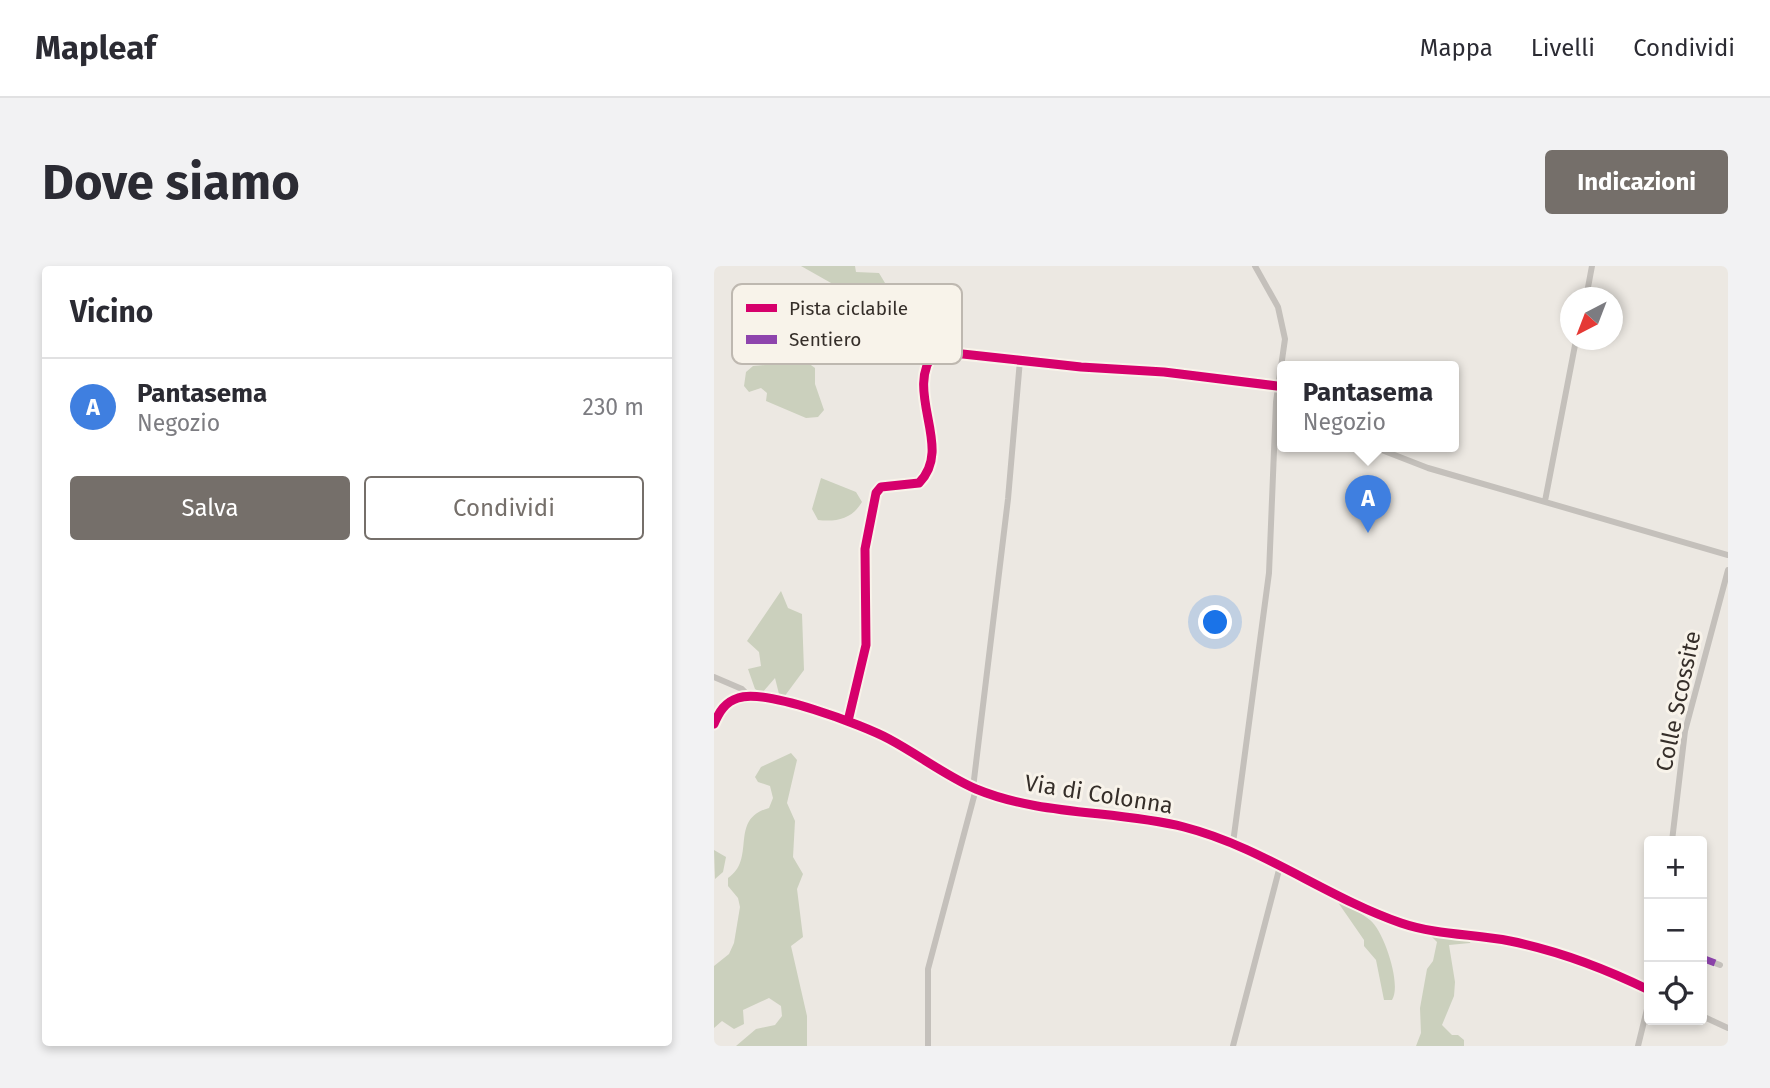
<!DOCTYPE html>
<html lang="it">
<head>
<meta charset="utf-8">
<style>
  body { margin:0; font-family:"Fira Sans",sans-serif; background:#f2f2f3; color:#2b2b33 }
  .controls { position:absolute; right:21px; bottom:21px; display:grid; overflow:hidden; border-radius:7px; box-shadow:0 4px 10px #0003 }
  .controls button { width:63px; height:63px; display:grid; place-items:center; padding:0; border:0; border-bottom:2px solid #e1e1e2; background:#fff; color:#2b2b33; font:35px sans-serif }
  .compass { position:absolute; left:846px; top:21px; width:63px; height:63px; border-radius:50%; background:#fff; box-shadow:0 4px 10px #0003; rotate:222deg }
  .you { position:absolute; left:502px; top:357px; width:24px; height:24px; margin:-18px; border:5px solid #fff; border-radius:50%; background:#1a73e8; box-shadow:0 0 0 10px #1a73e833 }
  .badge { display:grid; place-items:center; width:46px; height:46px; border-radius:50%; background:#756f6a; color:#fff; font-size:23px; font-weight:700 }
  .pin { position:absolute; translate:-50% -58px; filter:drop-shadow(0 2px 4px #0008) }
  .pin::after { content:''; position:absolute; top:37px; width:24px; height:21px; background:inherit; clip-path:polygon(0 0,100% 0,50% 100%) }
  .popup { position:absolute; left:563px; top:95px; width:182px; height:91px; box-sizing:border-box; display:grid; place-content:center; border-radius:7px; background:#fff; filter:drop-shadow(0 2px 5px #0005); font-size:23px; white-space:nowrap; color:#7c7c81 }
  .popup b { font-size:26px; color:#2b2b33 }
  .popup::after { content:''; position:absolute; left:50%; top:100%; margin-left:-14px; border:14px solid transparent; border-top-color:#fff }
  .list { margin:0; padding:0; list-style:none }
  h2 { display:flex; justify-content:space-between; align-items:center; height:91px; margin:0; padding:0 28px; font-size:30px }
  h2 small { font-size:23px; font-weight:400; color:#7c7c81 }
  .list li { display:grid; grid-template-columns:46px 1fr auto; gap:21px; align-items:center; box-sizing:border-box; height:98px; padding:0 28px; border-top:2px solid #e1e1e2 }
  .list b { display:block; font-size:26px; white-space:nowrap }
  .list p { margin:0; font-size:23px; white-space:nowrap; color:#7c7c81 }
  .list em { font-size:23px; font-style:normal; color:#7c7c81 }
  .actions { display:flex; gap:14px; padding:21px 28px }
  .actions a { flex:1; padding:16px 0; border:2px solid #756f6a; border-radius:7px; text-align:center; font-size:24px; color:#756f6a }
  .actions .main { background:#756f6a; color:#fff }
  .icon { flex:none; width:38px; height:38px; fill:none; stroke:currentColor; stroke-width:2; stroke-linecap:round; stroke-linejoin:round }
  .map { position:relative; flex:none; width:1014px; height:780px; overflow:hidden; border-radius:7px }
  header { display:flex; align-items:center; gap:42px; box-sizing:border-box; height:98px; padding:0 35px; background:#fff; border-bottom:2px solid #e1e1e2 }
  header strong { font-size:33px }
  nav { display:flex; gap:38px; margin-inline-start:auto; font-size:24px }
  .intro { display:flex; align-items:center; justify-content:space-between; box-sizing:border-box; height:168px; padding:0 42px }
  h1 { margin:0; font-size:49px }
  .button { padding:18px 32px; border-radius:7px; background:#756f6a; color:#fff; font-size:24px; font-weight:700 }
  main { display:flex; gap:42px; padding:0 42px }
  aside { flex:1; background:#fff; border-radius:7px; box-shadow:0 4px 10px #0003 }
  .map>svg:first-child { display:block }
  .green { fill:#cbd0bd }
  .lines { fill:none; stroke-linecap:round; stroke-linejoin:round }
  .minor { stroke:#c4c0bb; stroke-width:6 }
  .quiet { stroke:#8e44ad; stroke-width:7; stroke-dasharray:14 7; stroke-linecap:butt }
  .cycleway-casing { stroke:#f8f3ea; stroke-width:13 }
  .cycleway { stroke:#d6006c; stroke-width:9 }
  .labels { text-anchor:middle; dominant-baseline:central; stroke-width:6; stroke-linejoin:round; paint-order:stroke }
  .street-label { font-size:23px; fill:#352e29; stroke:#f8f3ea }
  .key { fill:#f8f3ea; stroke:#beb8b0; stroke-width:2 }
  .key-label { font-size:19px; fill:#352e29 }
</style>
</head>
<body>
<header>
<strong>Mapleaf</strong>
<nav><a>Mappa</a><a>Livelli</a><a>Condividi</a></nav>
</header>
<div class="intro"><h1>Dove siamo</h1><a class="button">Indicazioni</a></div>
<main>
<aside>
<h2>Vicino<small></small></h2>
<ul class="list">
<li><span class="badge" style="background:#3f7fe0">A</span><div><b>Pantasema</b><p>Negozio</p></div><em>230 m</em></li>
</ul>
<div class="actions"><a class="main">Salva</a><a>Condividi</a></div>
</aside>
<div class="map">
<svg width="1014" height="780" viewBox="0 0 1014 780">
  <rect width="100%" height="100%" fill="#ece8e2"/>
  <path class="green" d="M87 0H141L142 6 165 7 171 17 151 21 143 28 145 40 151 44 139 60 133 59V26Z
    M56 91 83 99 90 94 101 102V118L110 144 104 151 92 152 52 135 53 127 47 122 35 126 30 120 32 106 39 100 51 99Z
    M107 212 142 226 148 236C138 253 123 256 104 254L98 243Z
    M67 325 74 342 88 348 90 404 70 431 65 428 61 412 48 427 41 423 34 403 47 400 45 386 33 375Z
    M77 487 83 494 73 537 81 555 79 591 89 608 83 623 89 671 77 680 93 750V780H22L42 763 61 759 68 750 67 740 55 732 29 744 30 758 20 763 8 755 0 762V700L15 688 20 677 26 641 24 632 14 620V612C43 593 14 553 55 542L59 532 56 520 44 516 41 511 47 501Z
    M0 584 12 591 9 606 1 613Z
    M625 632C636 639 645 646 656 654 670 665 688 719 678 734H670L662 694 650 680V674L623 635Z
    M719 667 758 672 756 677 735 679 741 716 740 730 728 759 738 769H744L750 774V780H702L707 767 706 742 713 703 719 695 723 676 718 671Z"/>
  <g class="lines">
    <path class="minor" d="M872 32 878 0
      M660 181 714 202 1014 289
      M831 235 862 74
      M0 411 28 423 35 430
      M134 455 152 379 151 283 162 227 167 221 205 217C241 181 188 126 221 85L367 101 450 106 563 120
      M0 458C5 446 11 436 24 432 51 422 149 459 175 473 205 489 232 510 262 523 327 550 402 544 470 561 548 581 612 631 687 657 722 669 760 668 796 675 846 685 890 702 935 724
      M259 522 294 233 306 94
      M958 575 971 465 1014 304
      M519 577 555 307 562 136 571 73 564 41 541 0
      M988 692 1006 699
      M988 750 1014 762
      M214 780V703L262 523
      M519 780 566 600
      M924 780 935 735"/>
    <path class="quiet" d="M988 692 1006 699"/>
    <defs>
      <path id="cycleway" d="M134 455 152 379 151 283 162 227 167 221 205 217C241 181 188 126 221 85L367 101 450 106 563 120
        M0 458C5 446 11 436 24 432 51 422 149 459 175 473 205 489 232 510 262 523 327 550 402 544 470 561 548 581 612 631 687 657 722 669 760 668 796 675 846 685 890 702 935 724"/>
    </defs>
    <use href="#cycleway" class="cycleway-casing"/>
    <use href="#cycleway" class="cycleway"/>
  </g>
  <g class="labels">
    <g class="street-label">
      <text transform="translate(964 435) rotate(-78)">Colle Scossite</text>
      <text transform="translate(385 528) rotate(9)">Via di Colonna</text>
    </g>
  </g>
  <rect x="18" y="18" width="230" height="80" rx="10" class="key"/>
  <rect x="32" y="38" width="31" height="8" fill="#d6006c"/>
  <rect x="32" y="69" width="31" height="9" fill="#8e44ad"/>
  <g class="key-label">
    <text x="75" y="49">Pista ciclabile</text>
    <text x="75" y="80">Sentiero</text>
  </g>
</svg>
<div class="controls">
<button>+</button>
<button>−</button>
<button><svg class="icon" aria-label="locate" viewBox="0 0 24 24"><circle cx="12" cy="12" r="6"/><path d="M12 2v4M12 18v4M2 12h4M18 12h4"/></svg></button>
</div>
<svg class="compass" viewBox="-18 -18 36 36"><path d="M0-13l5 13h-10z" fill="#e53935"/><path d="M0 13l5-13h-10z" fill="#7c7c81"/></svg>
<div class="you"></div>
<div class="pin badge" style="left:654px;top:267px;background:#3f7fe0">A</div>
<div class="popup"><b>Pantasema</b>Negozio</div>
</div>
</main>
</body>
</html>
